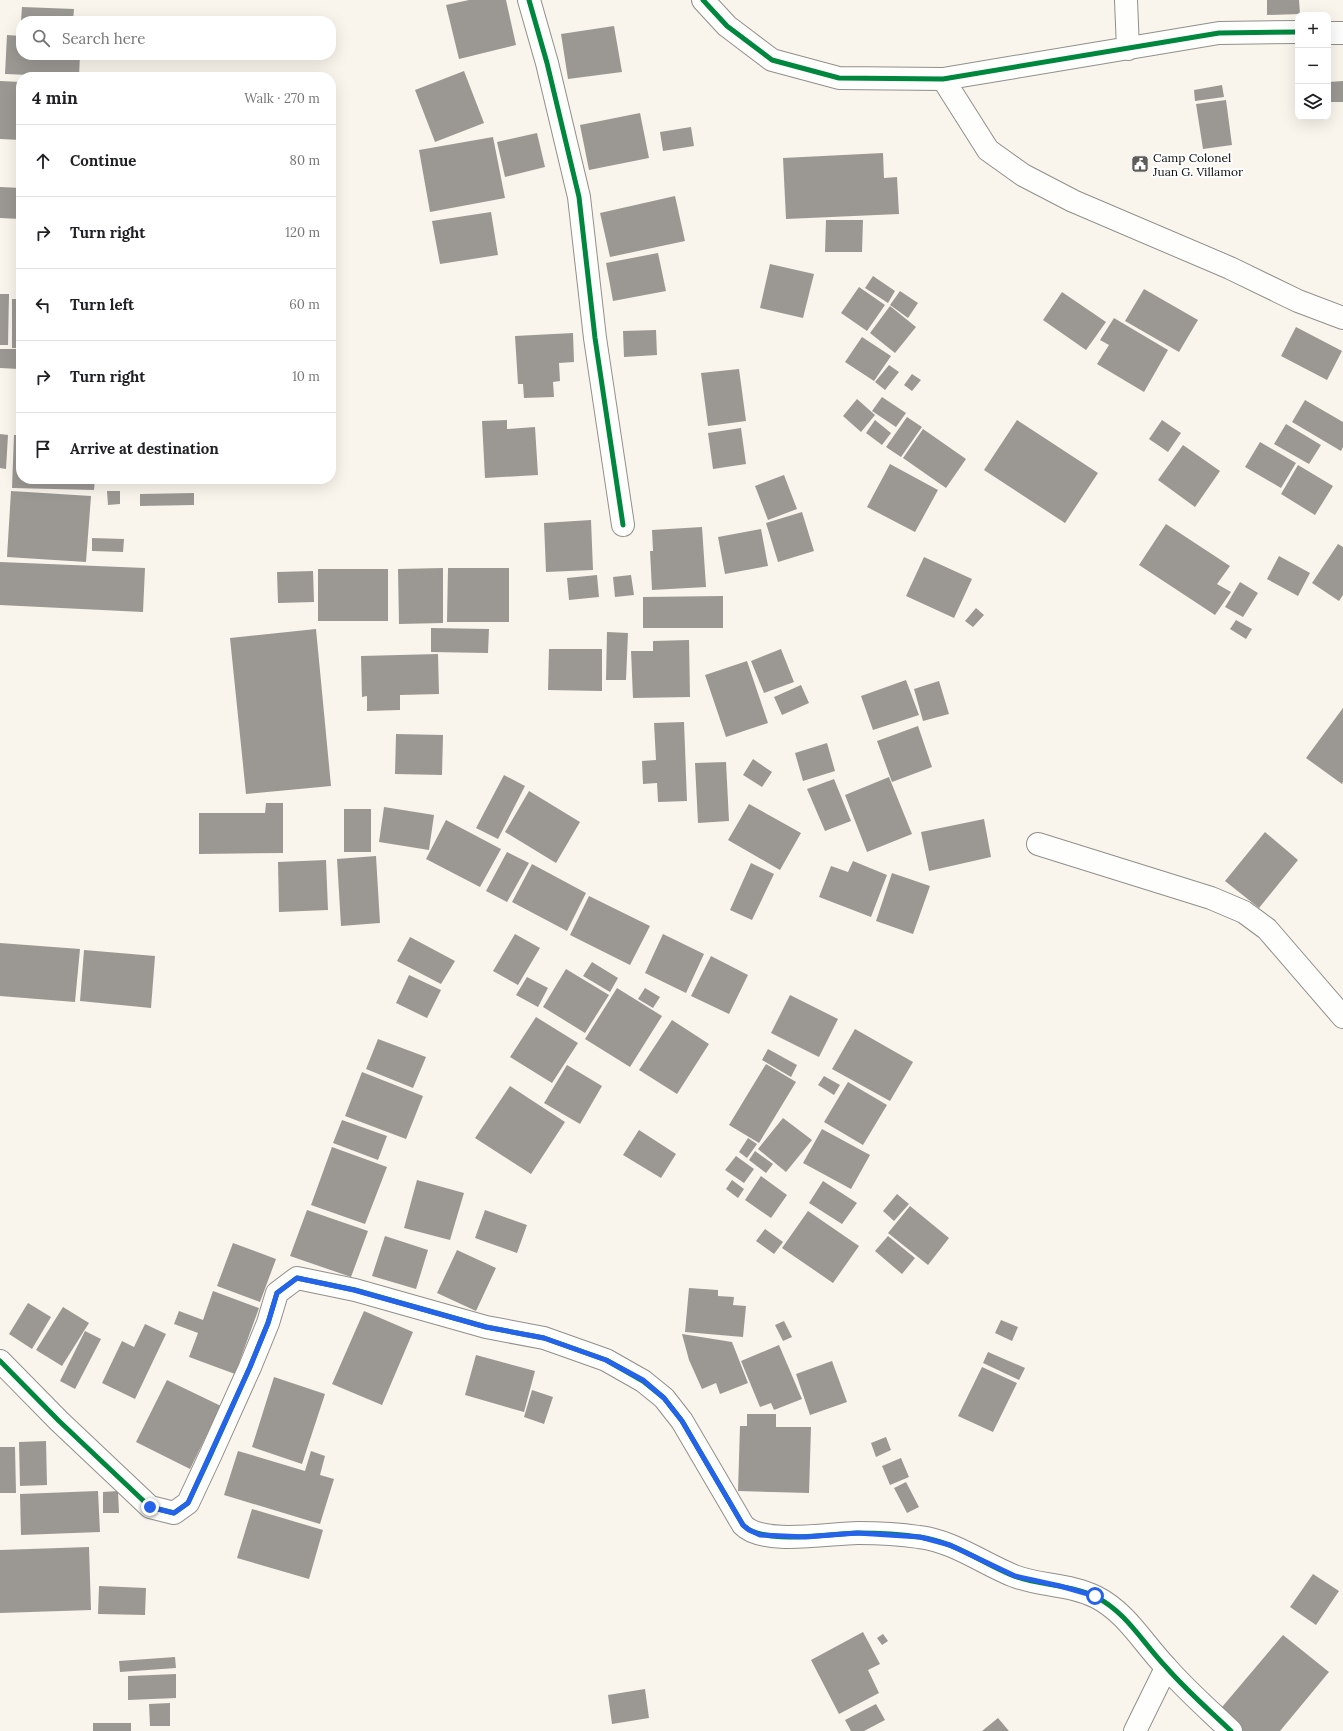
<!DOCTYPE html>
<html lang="en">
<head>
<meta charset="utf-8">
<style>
  body { margin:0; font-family:Lora,serif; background:#f6f6f6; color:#202124 }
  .controls { position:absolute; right:12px; top:12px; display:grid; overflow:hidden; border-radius:8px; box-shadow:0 4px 16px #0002 }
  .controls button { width:36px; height:36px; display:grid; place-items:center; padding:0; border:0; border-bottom:1px solid #e0e0e0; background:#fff; color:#202124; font:20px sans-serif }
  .stop { position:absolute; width:12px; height:12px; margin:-9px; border:3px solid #2563eb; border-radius:50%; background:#fff }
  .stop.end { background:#2563eb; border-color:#fff; box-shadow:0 1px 4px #0008 }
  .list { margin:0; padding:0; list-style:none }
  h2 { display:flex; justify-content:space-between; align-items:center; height:52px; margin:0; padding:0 16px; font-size:17px }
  h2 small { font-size:13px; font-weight:400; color:#757577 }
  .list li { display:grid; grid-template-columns:26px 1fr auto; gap:12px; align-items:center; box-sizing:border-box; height:72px; padding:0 16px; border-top:1px solid #e0e0e0 }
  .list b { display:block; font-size:15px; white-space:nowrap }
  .list em { font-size:13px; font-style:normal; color:#757577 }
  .icon { flex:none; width:22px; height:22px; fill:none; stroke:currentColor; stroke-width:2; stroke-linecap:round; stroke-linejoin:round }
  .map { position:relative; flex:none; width:1343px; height:1731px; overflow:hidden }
  .search { position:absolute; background:#fff; box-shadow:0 4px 16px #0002; left:16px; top:16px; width:320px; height:44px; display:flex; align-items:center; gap:10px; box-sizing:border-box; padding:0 14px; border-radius:16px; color:#757577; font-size:15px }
  .panel { position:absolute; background:#fff; box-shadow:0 4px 16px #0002; left:16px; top:72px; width:320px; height:412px; border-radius:16px }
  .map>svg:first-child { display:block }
  .building { fill:#9b9893 }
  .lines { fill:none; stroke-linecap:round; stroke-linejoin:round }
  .minor-casing { stroke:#918f8b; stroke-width:24 }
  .minor { stroke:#fefefc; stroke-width:22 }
  .cycleway-casing { stroke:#fff; stroke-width:8 }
  .cycleway { stroke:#00873e; stroke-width:5 }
  .route { stroke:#2563eb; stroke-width:5 }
  .labels { text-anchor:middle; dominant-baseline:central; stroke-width:4; stroke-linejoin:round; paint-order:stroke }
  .poi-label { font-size:12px; fill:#090909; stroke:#fff; text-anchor:start }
</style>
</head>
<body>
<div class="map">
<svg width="1343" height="1731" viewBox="0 0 1343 1731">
  <rect width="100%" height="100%" fill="#f9f5ec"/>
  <path class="building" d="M469 0H506L516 45 459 59 446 5Z
    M1267 0H1299L1300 14 1267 15Z
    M22 7 74 9 73 21H21Z
    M614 26 622 72 568 79 561 34Z
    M7 35 21 36V55H80L79 77 5 74Z
    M464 71 484 123 435 142 415 90Z
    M0 81 21 82V140L0 139Z
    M1343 81V102H1328V82Z
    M1222 85 1224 97 1195 101 1194 90Z
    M1226 100 1232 145 1203 149 1196 104Z
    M640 113 649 158 589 170 580 125Z
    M691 127 694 146 663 151 660 132Z
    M537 133 545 167 505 177 497 142Z
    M493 137 505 198 430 212 419 150Z
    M883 153 884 178 897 177 899 214 786 219 783 158Z
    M0 187 21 188V219L0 218Z
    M675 196 685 241 610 257 600 213Z
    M491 212 498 255 440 264 432 221Z
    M826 220H863L862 252H825Z
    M658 253 666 291 613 301 606 263Z
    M770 264 814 274 803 318 760 308Z
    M873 276 895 291 888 303 865 288Z
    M859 287 885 305 867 331 841 313Z
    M1144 289 1198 320 1179 352 1125 321Z
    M900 291 918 303 908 318 890 305Z
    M1062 292 1106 322 1086 350 1043 320Z
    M0 294H9L8 345H0Z
    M12 299H21V348H12Z
    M890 306 916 327 895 353 870 333Z
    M1114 318 1168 350 1144 392 1097 364 1109 345 1100 340Z
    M1296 327 1342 351 1327 380 1281 356Z
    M656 330 657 355 624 357 623 331Z
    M573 333 574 362 559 363 560 381 553 382 554 397 524 398 523 384H518L515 336Z
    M862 337 891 356 874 381 845 362Z
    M0 349H20L19 369 0 368Z
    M889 365 899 372 885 390 875 382Z
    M739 369 746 421 708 426 701 373Z
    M912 374 921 380 912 391 904 385Z
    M882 397 906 413 896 427 872 411Z
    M857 399 875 415 861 432 843 416Z
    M1305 400 1343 422V447L1341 451 1292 422Z
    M907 417 922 427 901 457 886 447Z
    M507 420V429L535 427 538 475 485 478 482 421Z
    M875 420 891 433 882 445 866 433Z
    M1017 420 1098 473 1065 523 984 470Z
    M1162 420 1181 433 1168 452 1149 439Z
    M1286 424 1321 445 1309 464 1274 444Z
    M741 428 746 464 713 469 708 433Z
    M923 429 966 459 946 488 903 458Z
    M0 434 8 435 6 469 0 468Z
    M14 435H21V479H95L94 490 12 488Z
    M1260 442 1296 463 1281 488 1245 467Z
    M1183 445 1220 471 1195 507 1158 480Z
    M890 464 938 490 915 532 867 507Z
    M1298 465 1333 486 1315 515 1281 494Z
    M784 475 797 509 768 520 755 486Z
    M97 479H148V482L97 481Z
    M11 491 91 496 86 562 7 557Z
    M107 491H120V504L108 505Z
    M194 493V505L140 506V494Z
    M802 512 814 551 778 562 766 523Z
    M591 520 593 570 546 572 544 523Z
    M1166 524 1230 566 1217 584 1231 592 1215 615 1139 565Z
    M702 527 706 587 652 590 650 551H653L652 530Z
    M761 529 768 566 725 574 718 537Z
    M92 538 124 539 123 552 92 551Z
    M1338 544 1343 547V595L1339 601 1312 583Z
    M1279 556 1310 573 1298 596 1267 579Z
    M924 557 972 579 954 618 906 596Z
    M0 562 145 568 143 612 0 605Z
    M443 568V623L399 624 398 569Z
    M448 568H509V622H447Z
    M318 569H388V621H318Z
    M313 571 314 602 278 603 277 572Z
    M597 575 599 597 569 600 567 578Z
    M631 575 634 595 615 597 613 577Z
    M1240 582 1258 593 1243 617 1225 607Z
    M723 596V628H643V597Z
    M976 608 984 615 973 627 965 621Z
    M1236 620 1252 629 1246 639 1230 629Z
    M431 628 489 629 488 653 431 652Z
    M316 629 331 786 246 794 230 638Z
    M607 632 628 633 626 680H606Z
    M689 640 690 697 633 698 631 651H653V641Z
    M549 649H602V691L548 690Z
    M781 649 794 682 764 693 751 661Z
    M438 654 439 694 400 695V710L367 711V696L362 697 361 656Z
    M747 661 768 723 726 737 705 675Z
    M906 680 919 715 873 730 861 696Z
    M939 681 949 714 923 721 914 689Z
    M801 685 809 703 782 715 774 697Z
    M1343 708V782L1342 784 1306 758Z
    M684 722 687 801 658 802 657 783 643 784 642 761 656 760 654 723Z
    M918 726 932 767 892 782 877 741Z
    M396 734 443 735 442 775 395 774Z
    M827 743 835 771 803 781 795 753Z
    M753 759 772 772 762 787 743 775Z
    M726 762 729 821 698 823 695 763Z
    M504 775 525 786 498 839 476 828Z
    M889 777 912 834 867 852 845 795Z
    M834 779 851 821 825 831 807 789Z
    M529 791 580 822 556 863 505 832Z
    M266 803H283V853L199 854V813H265Z
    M749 804 801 833 780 870 728 840Z
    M384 807 434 815 429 850 379 842Z
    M344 809H371V852H344Z
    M984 819 991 857 929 871 921 832Z
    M446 820 501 849 480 887 426 859Z
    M1265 832 1298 860 1259 908 1225 881Z
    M507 852 529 863 507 902 486 891Z
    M376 856 380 923 341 926 337 859Z
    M326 860 328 910 279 912 278 862Z
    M853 861 887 875 871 917 819 897 831 866 848 872Z
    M751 863 774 874 752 920 730 910Z
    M532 864 586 893 567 931 512 902Z
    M892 873 930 886 913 934 876 921Z
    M589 896 650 926 630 965 570 935Z
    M515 934 540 948 518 985 493 971Z
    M663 934 704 954 686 993 645 973Z
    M410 937 455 961 441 984 397 961Z
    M0 943 80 949 75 1002 0 996Z
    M84 950 155 956 151 1008 80 1001Z
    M711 956 748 975 729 1014 691 996Z
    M592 962 618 978 610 992 583 976Z
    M566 969 609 995 585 1033 543 1007Z
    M409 975 441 990 427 1018 396 1003Z
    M527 977 548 988 538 1007 516 995Z
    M617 988 662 1016 630 1067 585 1039Z
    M645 988 660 997 653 1008 638 999Z
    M790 995 838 1019 819 1057 771 1033Z
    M536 1017 578 1043 552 1083 510 1057Z
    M672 1020 709 1044 677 1094 639 1070Z
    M855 1029 913 1062 890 1101 832 1069Z
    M378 1039 426 1057 413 1088 366 1069Z
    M768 1049 797 1065 791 1077 762 1060Z
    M766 1064 796 1082 759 1143 729 1125Z
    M567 1065 602 1086 580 1124 544 1103Z
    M362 1072 423 1096 406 1139 345 1116Z
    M824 1076 840 1085 834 1095 818 1085Z
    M848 1082 887 1105 863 1145 824 1122Z
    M510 1086 565 1122 531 1174 475 1138Z
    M783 1118 812 1140 786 1172 758 1149Z
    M342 1120 387 1136 378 1160 333 1143Z
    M822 1129 870 1155 851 1189 803 1163Z
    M639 1130 676 1154 661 1178 623 1155Z
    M748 1138 757 1144 747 1158 739 1152Z
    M332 1147 387 1167 365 1224 311 1205Z
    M755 1151 773 1164 766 1173 749 1160Z
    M736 1156 754 1169 744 1183 725 1170Z
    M761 1176 787 1195 771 1218 745 1200Z
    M417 1180 464 1193 450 1240 404 1228Z
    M732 1180 744 1189 738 1198 726 1189Z
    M823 1181 857 1203 842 1224 809 1203Z
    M897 1194 909 1204 894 1221 883 1211Z
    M910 1206 949 1238 928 1265 888 1233Z
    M307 1210 368 1231 351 1277 290 1256Z
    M485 1210 527 1225 517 1253 475 1238Z
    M808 1211 859 1246 833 1283 782 1248Z
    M765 1229 783 1242 774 1254 756 1241Z
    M385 1236 428 1250 416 1289 372 1276Z
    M888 1236 915 1258 902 1274 875 1251Z
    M233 1243 276 1259 260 1302 217 1286Z
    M457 1250 496 1268 476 1311 437 1293Z
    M689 1288 718 1290V1296L734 1297 733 1305 746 1306 743 1337 685 1332Z
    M213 1291 259 1308 235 1374 189 1357 198 1333 174 1324 179 1311 203 1320Z
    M28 1303 51 1317 32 1349 9 1334Z
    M63 1307 89 1323 62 1366 36 1350Z
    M364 1311 413 1332 382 1405 332 1384Z
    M1001 1320 1018 1327 1012 1341 995 1333Z
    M784 1321 792 1337 783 1341 775 1325Z
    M145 1324 166 1334 135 1399 102 1383 122 1341 134 1347Z
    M85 1331 101 1339 75 1389 60 1381Z
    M682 1334 732 1342 748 1383 720 1394 716 1383 702 1389 689 1360Z
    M779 1345 802 1399 774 1410 771 1403 760 1407 741 1361Z
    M988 1352 1025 1368 1019 1380 983 1363Z
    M476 1355 535 1371 524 1412 465 1395Z
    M832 1361 847 1402 810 1415 796 1374Z
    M982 1367 1017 1383 993 1432 958 1416Z
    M274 1377 325 1394 302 1464 252 1447Z
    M167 1380 221 1406 190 1469 136 1442Z
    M532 1390 553 1397 544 1424 524 1417Z
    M747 1414H776V1427H811L809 1493 738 1491 740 1426H747Z
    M886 1437 891 1450 876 1457 871 1443Z
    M46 1441 47 1485 20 1486 19 1442Z
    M0 1447H15L16 1493H0Z
    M238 1451 305 1471 311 1451 325 1456 320 1475 334 1479 320 1524 224 1495Z
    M901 1458 909 1477 890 1485 882 1466Z
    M906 1482 919 1507 907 1513 894 1488Z
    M98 1491 100 1532 21 1535 20 1494Z
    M118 1491 119 1513H103V1492Z
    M252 1509 323 1530 309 1579 237 1558Z
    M89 1547 91 1610 0 1613V1550Z
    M1313 1574 1339 1591 1316 1625 1290 1607Z
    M99 1586 146 1588 145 1615 98 1614Z
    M863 1632 880 1664 868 1670 879 1693 839 1714 811 1660Z
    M883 1634 888 1641 882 1645 877 1638Z
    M1283 1635 1329 1672 1280 1731H1239L1217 1713Z
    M175 1657 176 1668 120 1672 119 1661Z
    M176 1674V1698L128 1700V1676Z
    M645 1689 649 1718 612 1724 608 1695Z
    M170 1703V1726H150L149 1704Z
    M876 1704 885 1720 864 1731H851L845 1720Z
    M998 1718 1009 1731H982Z
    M93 1723H131V1731H93Z"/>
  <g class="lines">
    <defs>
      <path id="minor" d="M529 0 547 63 579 197 595 338 623 525
        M703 0 727 26 772 60 839 78 943 79 1219 33 1298 32
        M1126 0 1128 49
        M1328 33H1343
        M943 79 988 150 1023 175 1073 201 1230 268 1298 301 1343 318
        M1038 844 1211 898 1244 912 1267 929 1343 1017
        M0 1361 59 1421 150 1507 174 1513 188 1503 210 1456 250 1367 268 1323 277 1293 297 1278 355 1290 486 1327 544 1338 606 1360 643 1381 664 1398 682 1421 743 1525C763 1546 830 1533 858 1533 878 1533 899 1534 919 1537 953 1541 982 1563 1014 1576 1040 1586 1070 1584 1096 1597 1126 1612 1143 1643 1166 1667 1186 1690 1209 1710 1231 1731
        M1135 1731 1166 1668"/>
    </defs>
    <use href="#minor" class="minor-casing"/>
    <use href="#minor" class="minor"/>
    <defs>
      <path id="cycleway" d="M529 0 547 63 579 197 595 338 623 525
        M703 0 727 26 772 60 839 78 943 79 1219 33 1298 32
        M0 1361 59 1421 150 1507 174 1513 188 1503 210 1456 250 1367 268 1323 277 1293 297 1278 355 1290 486 1327 544 1338 606 1360 643 1381 664 1398 682 1421 743 1525C763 1546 830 1533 858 1533 878 1533 899 1534 919 1537 953 1541 982 1563 1014 1576 1040 1586 1070 1584 1096 1597 1126 1612 1143 1643 1166 1667 1186 1690 1209 1710 1231 1731"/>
    </defs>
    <use href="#cycleway" class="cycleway-casing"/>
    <use href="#cycleway" class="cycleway"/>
  </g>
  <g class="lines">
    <path class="route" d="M150 1507 174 1513 188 1503 250 1367 268 1323 277 1293 297 1278 354 1290 486 1327 544 1338 606 1360 643 1380 664 1398 682 1421 743 1525 749 1530 760 1535 806 1537 857 1533 920 1537 950 1545 1015 1576 1060 1586 1095 1596"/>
  </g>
  <defs>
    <symbol id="civic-square" viewBox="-11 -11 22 22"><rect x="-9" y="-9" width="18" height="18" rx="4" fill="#5d5c58" stroke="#fff"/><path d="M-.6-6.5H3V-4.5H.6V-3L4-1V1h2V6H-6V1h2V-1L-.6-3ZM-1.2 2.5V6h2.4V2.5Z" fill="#fff"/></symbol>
  </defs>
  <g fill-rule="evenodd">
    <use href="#civic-square" x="1130" y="154" width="20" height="20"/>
  </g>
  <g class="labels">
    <g class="poi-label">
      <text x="1153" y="157">Camp Colonel<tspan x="1153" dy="14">Juan G. Villamor</tspan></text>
    </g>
  </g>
</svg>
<div class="controls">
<button>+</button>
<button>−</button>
<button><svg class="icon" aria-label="layers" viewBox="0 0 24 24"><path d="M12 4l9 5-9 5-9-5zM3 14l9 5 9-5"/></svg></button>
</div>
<div class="stop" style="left:1095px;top:1596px"></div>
<div class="stop end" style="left:150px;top:1507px"></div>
<div class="search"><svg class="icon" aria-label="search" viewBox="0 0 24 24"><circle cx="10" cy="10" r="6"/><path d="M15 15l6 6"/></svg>Search here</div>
<section class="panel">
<h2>4 min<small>Walk · 270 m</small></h2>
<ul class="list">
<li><svg class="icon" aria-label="ahead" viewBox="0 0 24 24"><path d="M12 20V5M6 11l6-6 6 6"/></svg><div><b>Continue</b></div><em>80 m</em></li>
<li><svg class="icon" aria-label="right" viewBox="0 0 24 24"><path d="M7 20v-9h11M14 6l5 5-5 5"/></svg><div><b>Turn right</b></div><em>120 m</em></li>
<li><svg class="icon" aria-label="left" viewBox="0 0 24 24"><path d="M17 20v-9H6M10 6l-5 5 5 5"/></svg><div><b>Turn left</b></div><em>60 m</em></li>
<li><svg class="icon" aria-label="right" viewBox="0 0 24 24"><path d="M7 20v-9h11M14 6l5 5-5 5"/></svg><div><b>Turn right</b></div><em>10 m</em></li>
<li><svg class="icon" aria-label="arrive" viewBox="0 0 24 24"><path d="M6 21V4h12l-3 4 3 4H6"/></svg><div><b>Arrive at destination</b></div></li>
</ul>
</section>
</div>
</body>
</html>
